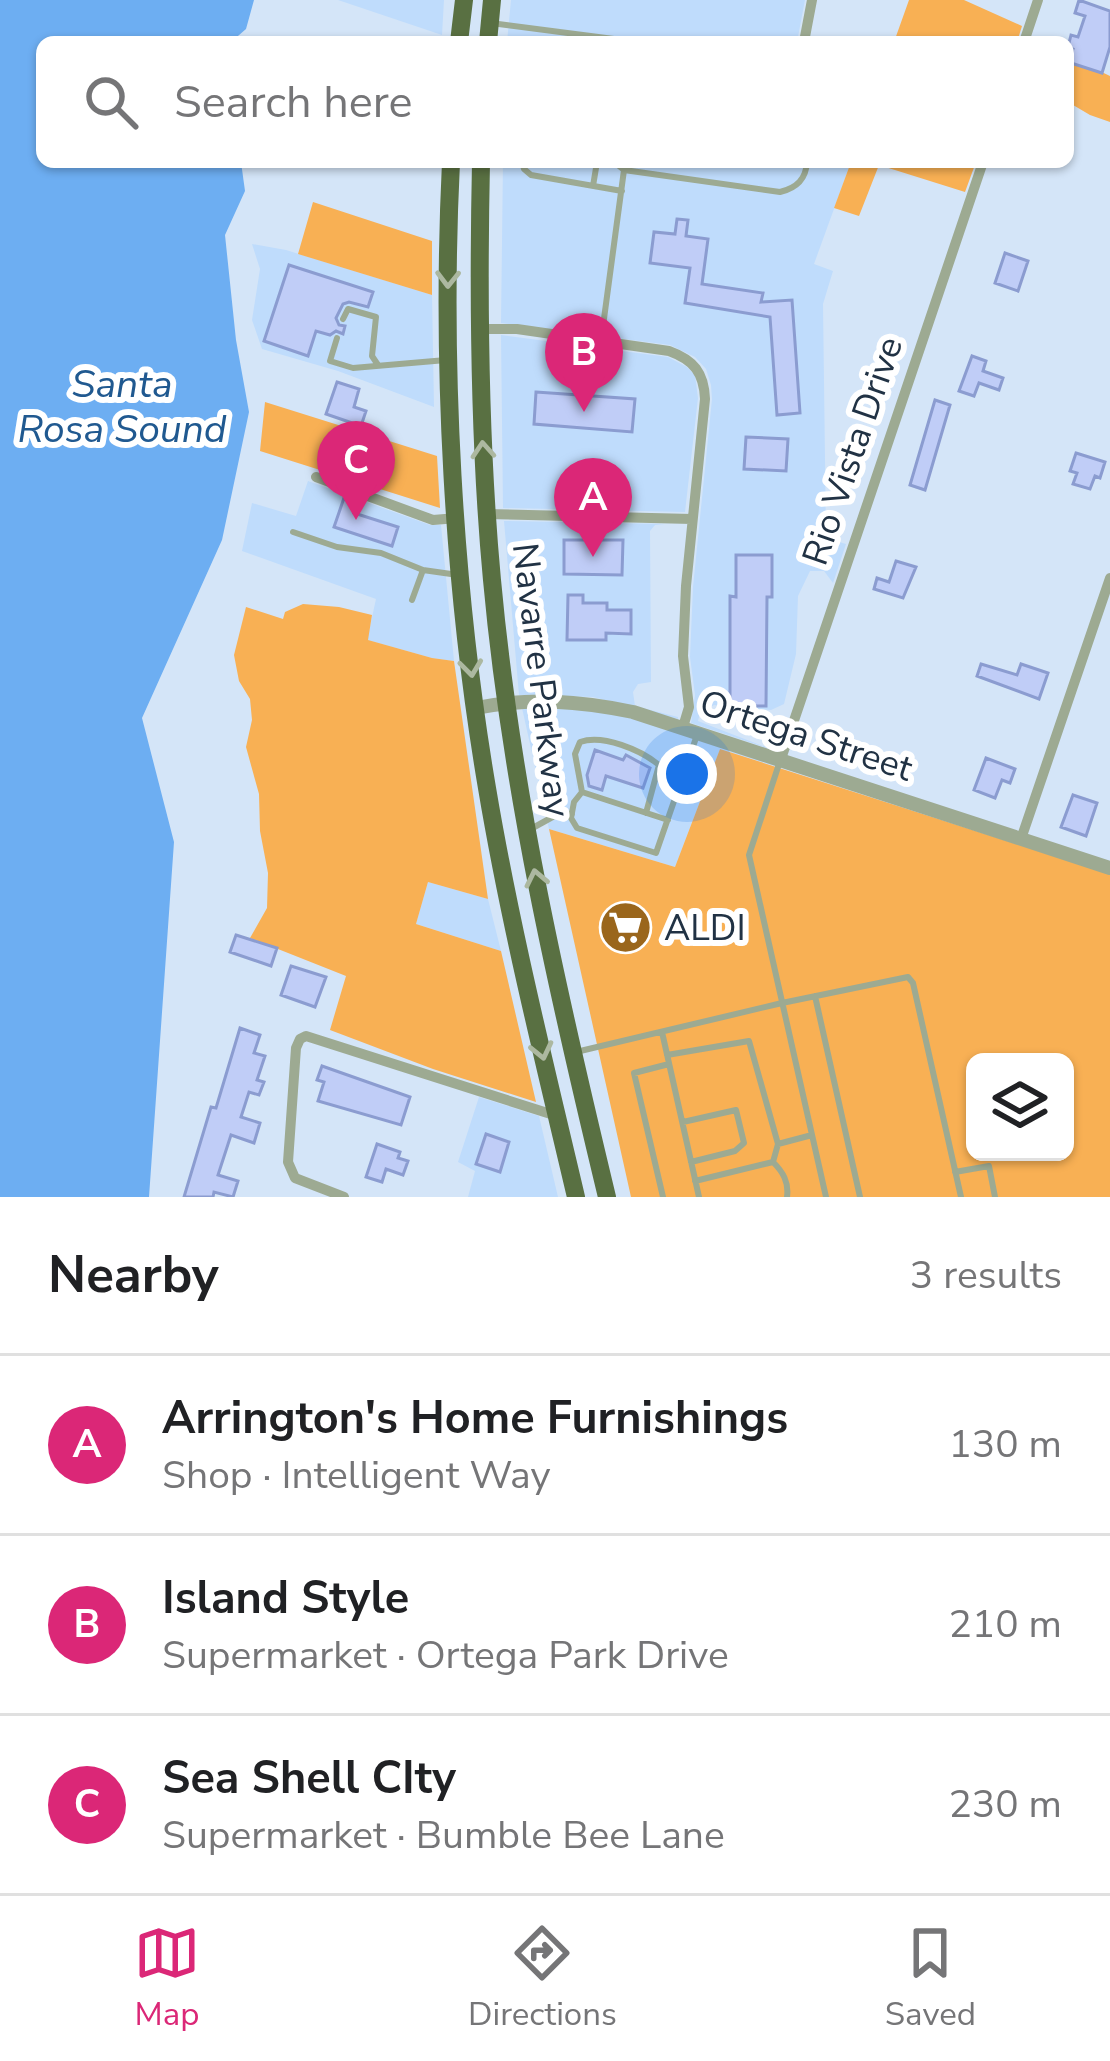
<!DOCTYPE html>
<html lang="en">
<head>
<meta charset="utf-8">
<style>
  body { margin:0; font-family:"Nunito Sans",sans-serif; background:#f2f2f2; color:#202124 }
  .controls { position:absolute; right:36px; bottom:36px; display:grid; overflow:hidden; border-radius:18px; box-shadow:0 3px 9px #0004 }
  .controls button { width:108px; height:108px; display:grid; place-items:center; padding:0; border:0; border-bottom:3px solid #e0e0e0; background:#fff; color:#202124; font:60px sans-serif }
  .you { position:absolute; left:687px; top:774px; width:42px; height:42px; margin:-30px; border:9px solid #fff; border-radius:50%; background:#1a73e8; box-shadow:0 0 0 18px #1a73e833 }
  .badge { display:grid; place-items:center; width:78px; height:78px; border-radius:50%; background:#db2777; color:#fff; font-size:39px; font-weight:700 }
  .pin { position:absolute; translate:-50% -99px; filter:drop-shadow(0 3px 6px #0008) }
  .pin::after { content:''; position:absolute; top:63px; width:42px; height:36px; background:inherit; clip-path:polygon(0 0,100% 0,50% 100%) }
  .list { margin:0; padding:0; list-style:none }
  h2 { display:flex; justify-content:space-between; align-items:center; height:156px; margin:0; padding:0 48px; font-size:51px }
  h2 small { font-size:39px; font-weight:400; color:#757577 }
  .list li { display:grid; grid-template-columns:78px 1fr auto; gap:36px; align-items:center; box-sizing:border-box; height:180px; padding:0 48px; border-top:3px solid #e0e0e0 }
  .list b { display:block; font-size:45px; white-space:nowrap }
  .list p { margin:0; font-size:39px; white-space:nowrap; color:#757577 }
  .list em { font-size:39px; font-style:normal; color:#757577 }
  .icon { flex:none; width:66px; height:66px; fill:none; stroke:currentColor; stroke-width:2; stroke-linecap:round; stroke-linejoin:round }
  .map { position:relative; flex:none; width:1110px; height:1197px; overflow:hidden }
  .search { position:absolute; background:#fff; box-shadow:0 3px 9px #0004; left:36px; right:36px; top:36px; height:132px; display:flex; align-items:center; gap:30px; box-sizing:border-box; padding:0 42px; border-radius:18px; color:#757577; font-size:45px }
  .sheet { height:696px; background:#fff }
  nav { display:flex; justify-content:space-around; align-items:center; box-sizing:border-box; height:168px; border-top:3px solid #e0e0e0; background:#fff; font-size:33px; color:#757577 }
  nav a { display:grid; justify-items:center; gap:6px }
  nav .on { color:#db2777 }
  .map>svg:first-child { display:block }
  .built { fill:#bfdcfc }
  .green { fill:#f8b054; fill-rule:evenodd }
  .water { fill:#6daef2 }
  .building { fill:#c0cdf7; stroke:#8b9cd0; stroke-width:3 }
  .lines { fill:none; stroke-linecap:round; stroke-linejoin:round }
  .service { stroke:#9daa92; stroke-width:6 }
  .minor { stroke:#9daa92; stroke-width:10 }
  .tertiary { stroke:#9daa92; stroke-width:14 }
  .trunk { stroke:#597042; stroke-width:18 }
  .oneway { stroke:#acb8a0 }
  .labels { text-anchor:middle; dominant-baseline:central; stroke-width:12; stroke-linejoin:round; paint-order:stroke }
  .street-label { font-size:36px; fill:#213244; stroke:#fff }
  .poi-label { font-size:36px; fill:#213244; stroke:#fff; text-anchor:start }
  .water-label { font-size:39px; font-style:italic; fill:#205990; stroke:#fff }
</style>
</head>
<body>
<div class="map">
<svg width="1110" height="1197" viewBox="0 0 1110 1197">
  <rect width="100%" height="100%" fill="#d4e5f8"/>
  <path class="built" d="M338 0H444L442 35Z
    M511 0H805L797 42H507Z
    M503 162H851L814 264 833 271 823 304 826 538 846 544 833 583 824 571H810L798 596 796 654 784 704 771 710 714 705 700 713 698 721 776 751 691 723 695 695 690 657 693 587 712 399 711 385 706 369 695 357 670 345 501 323Z
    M252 244 286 250 432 295 434 407 338 371 262 349 252 320 260 269Z
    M501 335 668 357 687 367 695 375 698 398 685 512 503 508Z
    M308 481 430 525H441L454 661 432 658 367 640 376 599 242 551 252 503 296 516Z
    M504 521 665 524 655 525 650 531 651 682 638 684 633 692 635 706 678 717V719L593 697 519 695Z
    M522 708 591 709 632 718 781 765V768L720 749 675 867 549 829Z
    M428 882 488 899 501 951 416 924Z
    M479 1097 539 1116 558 1197H468L475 1171 458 1162Z"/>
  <path class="green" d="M909 0H964L1022 26 1017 42H894Z
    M1068 56 1110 76V122L1090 115 1068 102Z
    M851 162H976L965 192 879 165 859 216 834 208Z
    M313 202 432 241V295L298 254Z
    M265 402 437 456 440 508 260 451Z
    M303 604 339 607 372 615 368 640 432 658 454 661 488 899 428 882 416 924 501 951 536 1102 433 1069 330 1030 346 976 250 938 267 908 268 873 260 831 259 794 246 747 252 720 250 699 239 681 234 655 246 607 283 619 285 612Z
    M720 749 1110 874V1197H631L549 829 675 867ZM975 1062H1065V1152H975Z"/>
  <path class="water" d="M0 0H254L246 29 231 42H42V162H241L245 191 225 235 236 340 249 412 222 540 142 718 174 842 149 1197H0Z"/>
  <path class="building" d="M1079 0 1110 11V47L1102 73 1068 62 1073 49 1068 47 1071 35 1078 37 1085 16 1075 13Z
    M677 219 688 220 686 236 708 239 702 284 763 293 761 302 792 300 800 413 777 415 770 317 685 303 690 268 650 263 654 232 675 234Z
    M1005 253 1028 261 1018 291 995 283Z
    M289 265 373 292 368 307 349 302 343 304 336 318 339 325 345 326 343 334 336 331 330 335 316 331 308 356 264 341Z
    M972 356 986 361 983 371 1003 378 999 390 979 383 974 396 959 391Z
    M337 382 359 389 354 407 366 411 361 426 326 414Z
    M536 392 635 399 632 432 534 424Z
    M935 400 950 405 925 490 910 485Z
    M746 437 788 439 786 471 744 469Z
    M1076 453 1105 462 1100 478 1095 476 1090 489 1073 484 1077 473 1070 471Z
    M344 498 358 503 354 513 398 527 392 546 334 527Z
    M564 540H623L622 575 564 574Z
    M736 555H772V597H767L766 706H730V596L736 597Z
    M896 561 916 567 903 598 874 589 877 578 889 582Z
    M568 595H583V603H607V610H631V634L606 633V640H567Z
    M981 664 1017 675 1021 664 1048 673 1039 699 977 676Z
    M595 750 623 760 626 755 650 768 643 788 606 776 602 790 589 786 587 775Z
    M986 758 1015 769 1010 783 1002 780 995 798 974 790Z
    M1073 795 1097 803 1086 836 1061 827Z
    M236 935 277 948 271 966 230 952Z
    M291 966 326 977 315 1007 281 995Z
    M240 1028 260 1035 254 1053 265 1056 257 1080 264 1082 259 1095 249 1092 241 1117 260 1123 254 1143 231 1135 218 1175 238 1181 233 1197 214 1192 213 1197H184L211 1107 216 1108Z
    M322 1066 410 1097 401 1125 318 1101 324 1082 317 1080Z
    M486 1134 509 1142 500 1172 476 1164Z
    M377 1144 400 1152 398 1158 408 1161 403 1175 386 1169 382 1182 366 1177Z"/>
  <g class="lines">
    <path class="service" d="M491 23 637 42
      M522 162 524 169 531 175 622 191
      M624 170 780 192C797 188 806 179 807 162
      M593 186 597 162
      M343 319 348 309 376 317 372 356 378 365
      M337 338 330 361 353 368 446 360
      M601 341 624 170 614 162
      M293 532 337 547 381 553 423 570 458 575
      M412 600 423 570
      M779 764 749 855 826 1197
      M582 792 575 754 580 742C603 734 641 750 659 765L646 813
      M668 820 582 792 574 802 571 818 577 828 656 853 697 735
      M529 830 558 814H572
      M815 996 860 1197
      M662 1032 699 1197
      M576 1052 782 1003 908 977 913 983 961 1197
      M667 1055 749 1041 778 1144 773 1162
      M683 1122 736 1110 744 1143 735 1151 691 1162
      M778 1144 812 1135
      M773 1162C783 1172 789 1182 787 1197
      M955 1172 989 1166 995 1197
      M695 1181 773 1162
      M663 1197 634 1073 669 1064"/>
    <path class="minor" d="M804 42 812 0
      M1024 42 1038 0
      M478 329H517L669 351C694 360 704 373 705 399L686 586 683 656 689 707 683 727
      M316 477 433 520 457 518
      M487 514 692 519
      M781 759 983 162
      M1021 839 1110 578
      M344 1197 295 1178 288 1162 296 1048 300 1039 306 1036 557 1116"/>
    <path class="tertiary" d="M476 708C529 697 580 701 633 712L1110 868"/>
    <path class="trunk" d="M459 42 464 0
      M488 42 492 0
      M451 162C441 364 453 588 487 788 510 925 544 1061 576 1197
      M481 162C478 302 479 441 492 580 511 789 558 994 607 1197"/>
  </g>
  <defs><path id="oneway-chevron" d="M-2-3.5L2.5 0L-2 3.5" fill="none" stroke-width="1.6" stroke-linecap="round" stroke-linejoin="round" transform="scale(3)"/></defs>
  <g class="oneway">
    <use href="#oneway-chevron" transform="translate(448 279) rotate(91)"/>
    <use href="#oneway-chevron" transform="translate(483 450) rotate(-94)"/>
    <use href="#oneway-chevron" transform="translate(471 668) rotate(83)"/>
    <use href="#oneway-chevron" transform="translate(536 878) rotate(-102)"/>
    <use href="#oneway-chevron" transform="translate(542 1051) rotate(77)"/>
  </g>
  <defs>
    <symbol id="supermarket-disc" viewBox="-11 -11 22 22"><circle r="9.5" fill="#9a661c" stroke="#fff"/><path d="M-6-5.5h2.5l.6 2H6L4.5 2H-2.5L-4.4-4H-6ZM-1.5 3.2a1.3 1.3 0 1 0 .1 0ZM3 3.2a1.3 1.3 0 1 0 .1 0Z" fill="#fff"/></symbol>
  </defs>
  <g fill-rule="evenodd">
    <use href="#supermarket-disc" x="596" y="898" width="59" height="59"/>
  </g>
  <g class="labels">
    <g class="street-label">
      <text transform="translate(853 451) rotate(-71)">Rio Vista Drive</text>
      <text transform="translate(541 680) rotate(83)">Navarre Parkway</text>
      <text transform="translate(806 736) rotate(18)">Ortega Street</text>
    </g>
    <g class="poi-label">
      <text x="664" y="928">ALDI</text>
    </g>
    <g class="water-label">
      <text x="122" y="384">Santa<tspan x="122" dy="45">Rosa Sound</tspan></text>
    </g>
  </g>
</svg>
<div class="controls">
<button><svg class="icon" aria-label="layers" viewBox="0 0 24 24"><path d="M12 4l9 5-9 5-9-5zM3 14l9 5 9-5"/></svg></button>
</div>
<div class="you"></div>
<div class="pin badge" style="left:593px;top:557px">A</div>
<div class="pin badge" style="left:584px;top:412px">B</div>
<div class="pin badge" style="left:356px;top:520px">C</div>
<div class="search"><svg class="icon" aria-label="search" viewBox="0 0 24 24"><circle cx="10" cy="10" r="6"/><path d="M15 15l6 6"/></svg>Search here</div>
</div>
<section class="sheet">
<h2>Nearby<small>3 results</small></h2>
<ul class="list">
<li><span class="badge">A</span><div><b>Arrington's Home Furnishings</b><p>Shop · Intelligent Way</p></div><em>130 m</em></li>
<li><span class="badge">B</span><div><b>Island Style</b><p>Supermarket · Ortega Park Drive</p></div><em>210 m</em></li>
<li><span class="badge">C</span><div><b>Sea Shell CIty</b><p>Supermarket · Bumble Bee Lane</p></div><em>230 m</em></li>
</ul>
</section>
<nav>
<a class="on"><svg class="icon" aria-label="map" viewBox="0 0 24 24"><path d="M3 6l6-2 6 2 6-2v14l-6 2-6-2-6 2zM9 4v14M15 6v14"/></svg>Map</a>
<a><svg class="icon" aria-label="directions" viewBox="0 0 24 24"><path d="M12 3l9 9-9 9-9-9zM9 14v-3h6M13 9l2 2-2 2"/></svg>Directions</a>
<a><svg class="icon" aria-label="saved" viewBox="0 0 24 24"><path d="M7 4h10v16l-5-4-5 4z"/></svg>Saved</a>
</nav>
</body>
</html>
